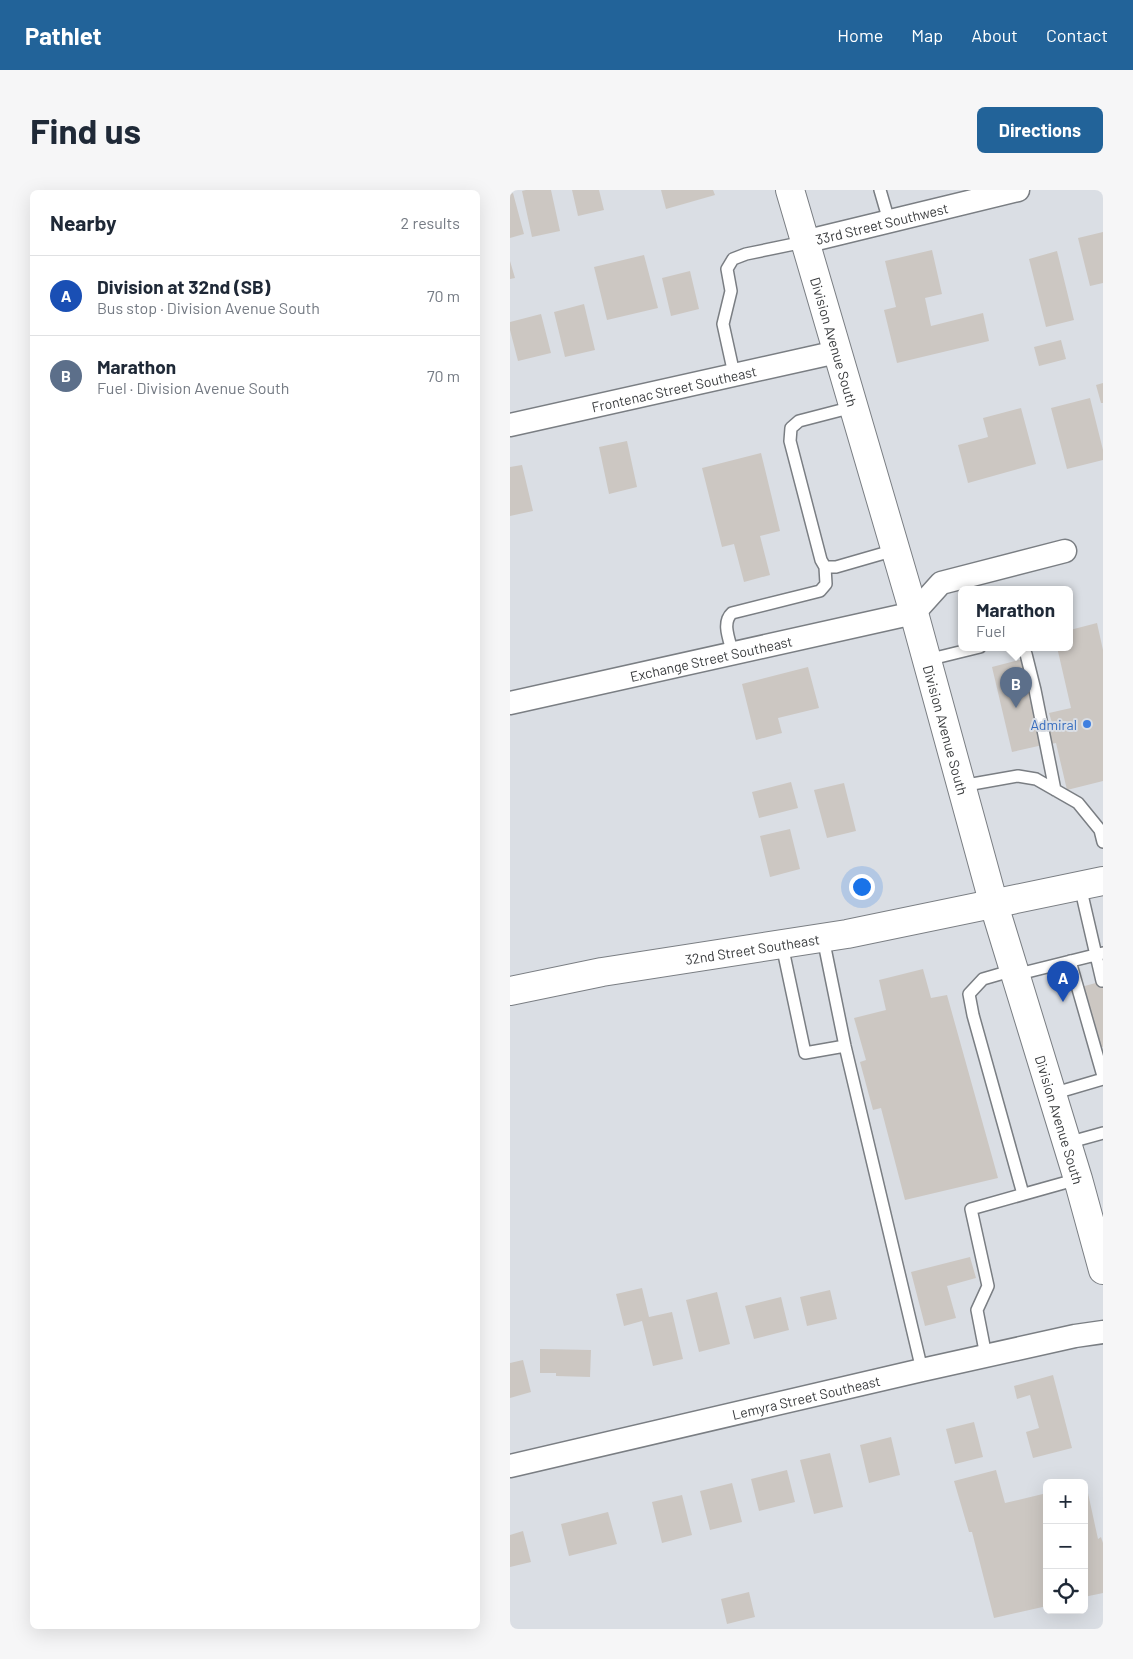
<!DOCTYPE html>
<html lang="en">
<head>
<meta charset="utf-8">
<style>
  body { margin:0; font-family:Barlow,sans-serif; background:#f6f6f7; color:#1f2937 }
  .controls { position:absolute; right:15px; bottom:15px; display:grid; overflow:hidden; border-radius:8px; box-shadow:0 5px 20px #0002 }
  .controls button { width:45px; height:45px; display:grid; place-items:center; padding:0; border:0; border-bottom:1px solid #e0e1e3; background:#fff; color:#1f2937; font:25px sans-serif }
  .you { position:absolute; left:351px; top:696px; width:18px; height:18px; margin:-12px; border:4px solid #fff; border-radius:50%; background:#1a73e8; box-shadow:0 0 0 8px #1a73e833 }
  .badge { display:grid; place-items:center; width:32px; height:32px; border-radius:50%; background:#226399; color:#fff; font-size:16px; font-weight:700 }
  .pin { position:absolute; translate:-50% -41px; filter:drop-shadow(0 1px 2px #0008) }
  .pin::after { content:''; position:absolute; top:26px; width:18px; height:15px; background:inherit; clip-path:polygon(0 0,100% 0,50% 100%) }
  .popup { position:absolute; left:448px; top:396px; width:115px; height:65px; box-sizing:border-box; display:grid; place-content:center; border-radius:8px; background:#fff; filter:drop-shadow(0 1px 4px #0005); font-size:16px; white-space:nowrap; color:#747a83 }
  .popup b { font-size:19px; color:#1f2937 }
  .popup::after { content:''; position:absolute; left:50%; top:100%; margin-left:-10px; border:10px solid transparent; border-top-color:#fff }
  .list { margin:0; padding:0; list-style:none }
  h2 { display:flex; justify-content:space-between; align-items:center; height:65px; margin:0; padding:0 20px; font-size:21px }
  h2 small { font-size:16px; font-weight:400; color:#747a83 }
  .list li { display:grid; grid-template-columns:32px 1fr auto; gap:15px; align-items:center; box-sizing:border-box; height:80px; padding:0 20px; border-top:1px solid #e0e1e3 }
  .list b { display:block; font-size:19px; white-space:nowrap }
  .list p { margin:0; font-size:16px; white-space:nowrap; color:#747a83 }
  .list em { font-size:16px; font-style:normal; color:#747a83 }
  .icon { flex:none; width:28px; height:28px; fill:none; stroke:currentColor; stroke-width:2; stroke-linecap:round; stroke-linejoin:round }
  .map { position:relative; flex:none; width:593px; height:1439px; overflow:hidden; border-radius:8px }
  header { display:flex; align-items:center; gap:30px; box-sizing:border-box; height:70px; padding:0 25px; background:#226399; color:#fff }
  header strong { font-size:24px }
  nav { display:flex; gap:28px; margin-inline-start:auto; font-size:18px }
  .intro { display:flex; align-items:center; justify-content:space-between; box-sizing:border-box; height:120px; padding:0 30px }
  h1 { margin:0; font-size:35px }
  .button { padding:12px 22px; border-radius:8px; background:#226399; color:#fff; font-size:18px; font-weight:700 }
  main { display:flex; gap:30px; padding:0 30px }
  aside { flex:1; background:#fff; border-radius:8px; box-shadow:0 5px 20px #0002 }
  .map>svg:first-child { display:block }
  .building { fill:#ccc7c2 }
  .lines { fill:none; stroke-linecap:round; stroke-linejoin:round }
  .service-casing { stroke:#7a7e83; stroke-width:14 }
  .minor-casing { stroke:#7a7e83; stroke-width:25 }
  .tertiary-casing { stroke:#7a7e83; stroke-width:30 }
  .primary-casing { stroke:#7a7e83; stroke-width:30 }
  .service { stroke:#fff; stroke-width:11 }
  .minor { stroke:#fff; stroke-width:22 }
  .tertiary { stroke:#fff; stroke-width:28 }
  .primary { stroke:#fff; stroke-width:28 }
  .shop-dot { fill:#3f7fe0; stroke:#dadee4; stroke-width:2 }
  .labels { text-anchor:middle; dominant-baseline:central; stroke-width:4; stroke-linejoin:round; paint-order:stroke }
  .street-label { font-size:14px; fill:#393b3d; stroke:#dadee4 }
  .shop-label { font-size:14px; fill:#366cbe; stroke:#dadee4; text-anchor:end }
</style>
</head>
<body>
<header>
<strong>Pathlet</strong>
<nav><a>Home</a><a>Map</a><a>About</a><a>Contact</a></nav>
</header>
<div class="intro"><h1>Find us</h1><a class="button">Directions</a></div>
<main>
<aside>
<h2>Nearby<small>2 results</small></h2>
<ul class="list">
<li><span class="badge" style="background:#1a4fb4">A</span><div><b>Division at 32nd (SB)</b><p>Bus stop · Division Avenue South</p></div><em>70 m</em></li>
<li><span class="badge" style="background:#5c6f8a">B</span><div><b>Marathon</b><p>Fuel · Division Avenue South</p></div><em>70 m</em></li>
</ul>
</aside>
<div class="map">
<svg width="593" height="1439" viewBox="0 0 593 1439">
  <rect width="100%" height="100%" fill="#dadee4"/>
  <path class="building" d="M16 0H41L50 41 22 47 12 1Z
    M62 0H89L94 20 68 26Z
    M151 0H203L205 5 156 19Z
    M3 3 14 44 0 48V4Z
    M593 42V93L580 96 568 48Z
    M422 60 432 104 415 108 421 136 473 123 479 151 387 173 374 120 386 117 375 71Z
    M547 61 564 130 536 137 519 69Z
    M134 65 148 118 97 130 84 77Z
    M0 71 5 88 0 89Z
    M180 81 189 119 161 126 152 88Z
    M74 114 85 160 55 167 44 122Z
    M31 124 41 163 8 171 0 140V132Z
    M551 150 556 169 529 176 524 157Z
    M593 193V213H591L586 195Z
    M580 208 593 260V270L557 279 541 218Z
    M511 218 526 274 458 293 448 255 478 247 473 228Z
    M117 251 127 297 99 304 89 257Z
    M251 263 270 341 250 346 260 385 234 392 224 354 212 357 192 278Z
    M12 275 23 321 0 326V277Z
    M587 433 593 460V591L557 600 546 553 541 554 537 534 542 533 539 523 561 518 547 457H560V440Z
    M513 469 533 555 502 562 482 477Z
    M298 477 309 518 268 528 272 543 246 550 232 494Z
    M281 592 288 618 249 628 242 602Z
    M334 593 346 641 317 648 304 600Z
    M280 639 290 679 260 687 250 646Z
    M413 779 421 808 437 805 488 988 395 1010 371 918 363 920 350 872 356 870 344 828 376 820 369 790Z
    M593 791V857L588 859 571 797Z
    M460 1067 466 1088 437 1096 446 1128 415 1136 401 1082Z
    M132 1098 139 1127 162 1122 173 1169 143 1176 132 1131 114 1136 106 1104Z
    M320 1100 327 1129 297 1136 290 1107Z
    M207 1102 220 1154 189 1162 176 1110Z
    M271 1107 279 1140 244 1149 235 1116Z
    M30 1159 81 1160 80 1187 46 1186V1183H30Z
    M13 1170 21 1202 0 1208V1173Z
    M543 1185 562 1258 523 1268 516 1242 529 1238 520 1205 507 1209 504 1196Z
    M464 1232 473 1267 445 1274 436 1239Z
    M381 1247 390 1285 359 1293 350 1255Z
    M320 1263 333 1317 304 1324 290 1270Z
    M277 1280 285 1312 249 1321 241 1289Z
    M486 1280 495 1313 537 1303V1416L484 1428 462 1342H459L444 1291Z
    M222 1293 232 1332 200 1340 190 1301Z
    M576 1294 588 1349 591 1347 593 1353V1403L574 1407V1295Z
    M172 1305 182 1345 152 1353 142 1312Z
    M98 1322 107 1354 59 1366 51 1334Z
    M13 1341 21 1372 0 1377V1345Z
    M239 1402 245 1427 217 1434 211 1409Z"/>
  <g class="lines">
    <defs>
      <path id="service" d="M370 0 379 31
        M224 184 213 134 221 101 217 79 223 69 236 64 294 52
        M315 377H326L385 360
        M511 457 516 464 525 500 545 600
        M223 464C220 451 211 433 222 423L310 401 316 394 315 377 311 370 280 251 281 238 289 231 343 217
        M417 470 470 457
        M451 596 508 586 526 589 568 613 590 640 593 652
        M570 696 592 791
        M313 748 335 856 412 1180
        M272 755 295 863 335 856
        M560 771 593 886
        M504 780 473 789 459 804 463 825 513 1004
        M505 785 593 763
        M542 904 593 889
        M557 953 593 943
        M476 1166 467 1120 478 1096 461 1019 568 989"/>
      <g id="minor">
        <path id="s1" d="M294 52 508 0"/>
        <path id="s2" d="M0 235 327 162"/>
        <path id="s3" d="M0 513 404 423 431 393 555 361"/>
        <path id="s4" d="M0 1276 412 1180 565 1146 593 1142"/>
      </g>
      <g id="tertiary">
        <path id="s5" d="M0 801 92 782 337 744 593 691"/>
      </g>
      <g id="primary">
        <path id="s6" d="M280 0 404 423 484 715 568 989 593 1080"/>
      </g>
    </defs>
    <use href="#service" class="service-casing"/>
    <use href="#minor" class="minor-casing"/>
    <use href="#tertiary" class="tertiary-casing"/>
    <use href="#primary" class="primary-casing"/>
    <use href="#service" class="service"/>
    <use href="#minor" class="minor"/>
    <use href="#tertiary" class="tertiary"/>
    <use href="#primary" class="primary"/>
  </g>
  <circle class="shop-dot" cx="577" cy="534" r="5"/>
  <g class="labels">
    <g class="street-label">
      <text stroke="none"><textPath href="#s1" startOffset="80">33rd Street Southwest</textPath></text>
      <text stroke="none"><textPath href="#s6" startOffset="158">Division Avenue South</textPath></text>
      <text stroke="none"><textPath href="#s2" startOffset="168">Frontenac Street Southeast</textPath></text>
      <text stroke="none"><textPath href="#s3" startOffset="206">Exchange Street Southeast</textPath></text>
      <text stroke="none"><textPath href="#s6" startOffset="562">Division Avenue South</textPath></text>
      <text stroke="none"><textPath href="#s5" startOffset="246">32nd Street Southeast</textPath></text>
      <text stroke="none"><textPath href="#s6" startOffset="968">Division Avenue South</textPath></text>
      <text stroke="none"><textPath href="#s4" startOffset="304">Lemyra Street Southeast</textPath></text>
    </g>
    <g class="shop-label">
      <text x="567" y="534">Admiral</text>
    </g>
  </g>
</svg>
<div class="controls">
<button>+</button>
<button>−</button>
<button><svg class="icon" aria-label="locate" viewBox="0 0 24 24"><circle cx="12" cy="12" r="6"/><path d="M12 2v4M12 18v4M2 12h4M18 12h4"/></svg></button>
</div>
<div class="you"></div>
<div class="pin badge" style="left:553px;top:812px;background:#1a4fb4">A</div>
<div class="pin badge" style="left:506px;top:518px;background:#5c6f8a">B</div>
<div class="popup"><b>Marathon</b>Fuel</div>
</div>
</main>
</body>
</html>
